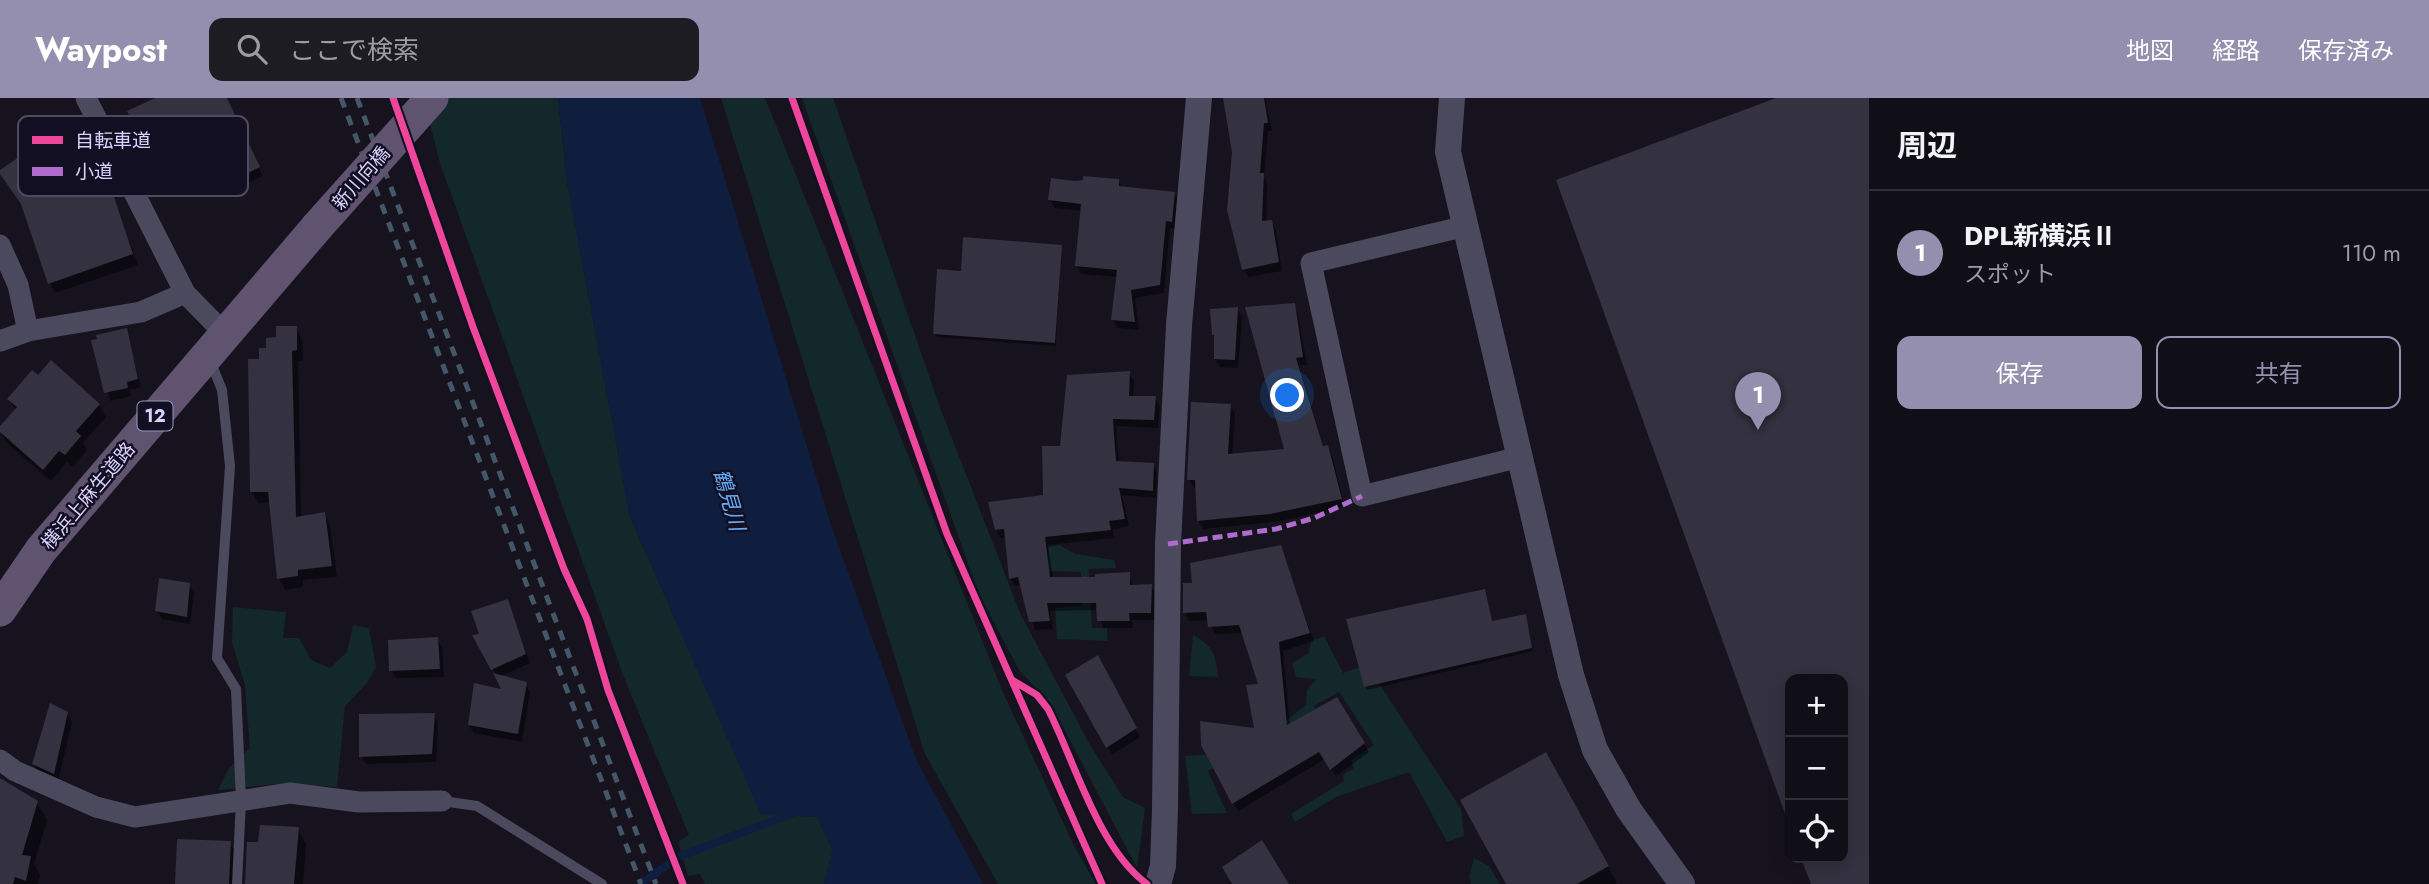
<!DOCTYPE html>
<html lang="ja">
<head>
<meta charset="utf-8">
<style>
  body { margin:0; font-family:Jost,"Noto Sans JP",sans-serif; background:#1e1c23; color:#f1f3f6 }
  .controls { position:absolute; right:21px; bottom:21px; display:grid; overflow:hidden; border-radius:14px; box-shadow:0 4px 18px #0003 }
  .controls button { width:63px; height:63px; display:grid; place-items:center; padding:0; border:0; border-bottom:2px solid #302e35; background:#100e16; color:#f1f3f6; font:35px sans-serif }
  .you { position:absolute; left:1288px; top:298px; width:24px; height:24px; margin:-18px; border:5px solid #fff; border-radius:50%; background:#1a73e8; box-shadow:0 0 0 10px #1a73e833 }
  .badge { display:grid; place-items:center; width:46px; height:46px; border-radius:50%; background:#958faf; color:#fff; font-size:23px; font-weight:700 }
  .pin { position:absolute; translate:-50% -58px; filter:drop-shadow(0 2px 4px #0008) }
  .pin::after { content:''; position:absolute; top:37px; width:24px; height:21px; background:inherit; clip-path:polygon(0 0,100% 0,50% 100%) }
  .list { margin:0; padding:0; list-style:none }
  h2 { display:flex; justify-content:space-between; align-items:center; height:91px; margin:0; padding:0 28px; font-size:30px }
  h2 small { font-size:23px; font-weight:400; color:#9c9ca1 }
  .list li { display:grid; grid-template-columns:46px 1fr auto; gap:21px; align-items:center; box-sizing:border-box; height:126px; padding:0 28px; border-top:2px solid #302e35 }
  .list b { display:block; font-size:26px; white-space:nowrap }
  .list p { margin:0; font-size:23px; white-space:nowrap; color:#9c9ca1 }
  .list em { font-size:23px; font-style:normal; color:#9c9ca1 }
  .actions { display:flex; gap:14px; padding:21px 28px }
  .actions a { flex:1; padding:16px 0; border:2px solid #958faf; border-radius:14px; text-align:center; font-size:24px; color:#958faf }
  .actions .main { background:#958faf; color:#fff }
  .icon { flex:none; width:38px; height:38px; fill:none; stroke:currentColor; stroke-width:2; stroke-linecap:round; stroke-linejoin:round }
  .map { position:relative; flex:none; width:1869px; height:786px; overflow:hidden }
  header { display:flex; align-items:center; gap:42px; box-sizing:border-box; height:98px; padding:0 35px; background:#958faf; color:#fff }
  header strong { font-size:33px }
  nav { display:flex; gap:38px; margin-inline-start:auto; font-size:24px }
  .search { width:490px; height:63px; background:#1e1c23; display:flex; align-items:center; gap:18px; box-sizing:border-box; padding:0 24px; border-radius:14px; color:#9c9ca1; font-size:26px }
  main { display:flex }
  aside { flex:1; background:#100e16 }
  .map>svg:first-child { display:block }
  .green { fill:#13282a }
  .water { fill:#0f1d3f }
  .shadow { fill:#0007 }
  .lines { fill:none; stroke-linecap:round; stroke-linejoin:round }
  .stream { stroke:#0f1d3f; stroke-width:8 }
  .building { fill:#343140 }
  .service { stroke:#4b495e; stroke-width:10 }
  .minor { stroke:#4b495e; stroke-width:21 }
  .tertiary { stroke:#4b495e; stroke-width:26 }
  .primary { stroke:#5f536f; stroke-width:33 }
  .rail { stroke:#445667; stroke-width:5; stroke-dasharray:10 9; stroke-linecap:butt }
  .primary-bridge { stroke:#5f536f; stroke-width:33 }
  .quiet { stroke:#b06ccc; stroke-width:5; stroke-dasharray:10 5; stroke-linecap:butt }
  .cycleway-casing { stroke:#130f22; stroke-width:11 }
  .cycleway { stroke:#ed469a; stroke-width:7 }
  .labels { text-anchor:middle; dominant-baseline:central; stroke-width:5; stroke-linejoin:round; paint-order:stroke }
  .shield { fill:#130f22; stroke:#9e98bb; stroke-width:2 }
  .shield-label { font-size:18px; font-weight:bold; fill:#dad2fd }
  .street-label { font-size:19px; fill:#dad2fd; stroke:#130f22 }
  .water-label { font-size:21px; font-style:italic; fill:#65abf9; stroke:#130f22 }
  .key { fill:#130f22; stroke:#4f4a64; stroke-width:2 }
  .key-label { font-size:19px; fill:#dad2fd }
</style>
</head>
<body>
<header>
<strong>Waypost</strong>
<div class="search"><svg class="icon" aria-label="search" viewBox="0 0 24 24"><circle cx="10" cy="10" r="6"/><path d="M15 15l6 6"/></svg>ここで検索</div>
<nav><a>地図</a><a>経路</a><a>保存済み</a></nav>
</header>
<main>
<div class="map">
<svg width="1869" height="786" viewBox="0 0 1869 786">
  <rect width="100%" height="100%" fill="#16131e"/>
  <path class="green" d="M423 0H558L567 84 630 419 761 715 817 719 833 752 824 786H705L700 776 688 778 678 744 689 737 623 577 440 65Z
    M721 0H765L1002 592 1075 750 1096 786H998L925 656Z
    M802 0H833L939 307 1020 515 1090 647 1123 699 1145 710 1137 770 1051 606 1019 572 979 496Z
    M1059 447 1076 456 1114 462 1116 470 1089 471 1092 530H1107V543L1057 541 1055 510 1082 507 1081 474 1048 473V449Z
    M233 509 286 514 283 540H299L311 562 330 570 347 554 353 527 369 530 376 569 367 585 345 608 337 689 286 685 218 692 229 670 250 650 245 587 232 544Z
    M1193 537C1213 548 1216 556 1218 579L1189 578Z
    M1324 538 1343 575 1367 567 1461 711 1464 738 1447 744 1409 674 1336 699 1295 724 1291 716 1344 683 1343 677 1354 670 1351 662 1374 647 1339 594 1314 608 1320 619 1256 646 1306 607 1307 592 1316 581 1296 579 1292 565 1309 555 1311 543Z
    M1226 655 1228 662 1208 673 1227 715 1192 716 1185 658Z
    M1474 760 1489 768 1500 786H1471L1469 779Z"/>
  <path class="water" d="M558 0H700L831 427 916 661 983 786H824L833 752 817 719 761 716 630 419 567 84Z"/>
  <path class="shadow" d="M159 0H227L263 78 230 94 205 45 156 67 130 14Z
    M1225 0H1265L1272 33H1268L1264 79 1267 85 1266 124H1271L1276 132 1282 173 1248 179 1243 171 1234 54Z
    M1781 0H1869V786H1813L1803 760H1843V581H1790V724L1558 83Z
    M104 74 138 167 55 195 50 185 45 93Z
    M1118 83 1122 89 1174 95 1179 103 1176 131 1170 130 1164 195 1135 200 1139 232 1118 230 1113 222 1118 179 1081 176 1077 168 1082 113 1055 110 1050 102 1075 85Z
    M1061 149 1056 248 937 239 934 235 962 175Z
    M1294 207 1298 215 1307 267H1299L1324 350 1327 349 1332 357 1345 409 1275 424 1203 431 1199 423 1197 390H1194L1189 381 1230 308 1235 316 1232 358 1286 353Z
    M1237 211 1242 219 1238 270 1220 269 1215 261 1214 237Z
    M296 230 302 241 303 263H298L301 420 324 416 330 427 337 479 303 482V489L285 492 279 481 271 404 258 405 252 394 261 263 278 241Z
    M126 232 141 289 130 292 131 298 110 303 93 243Z
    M1129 275 1134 283 1133 300H1155L1160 308 1158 330 1116 328 1119 365 1153 366 1157 374 1156 400 1122 397 1129 428 1113 431 1114 440 1048 447 1053 480 1097 481 1129 476 1133 489 1151 488 1155 496V522H1132L1133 530H1103L1098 512 1050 513 1053 531 1035 532 1021 487 1015 488 1010 480 1007 439 1001 440 996 432 1045 398 1062 349Z
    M9 301 99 307 106 319 83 345 87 352 72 369 67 364 51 383 6 344 0 333 16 313Z
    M1280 449 1314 543 1283 553 1290 628 1336 601 1369 654 1336 678 1325 661 1238 713 1202 647 1256 632 1260 587 1244 535 1215 536 1209 522 1189 523 1185 514 1194 487Z
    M189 487 194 495 190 526 162 521 157 513Z
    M1486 496 1492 525 1527 522 1533 553 1367 592 1365 588Z
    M507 503 530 565 499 579 525 585 530 594 522 644 474 635 469 627 505 593 475 538H481Z
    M437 541 442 549 444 579 396 580 391 572Z
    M1097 560 1140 639 1112 657 1067 578Z
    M67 615 72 624 58 683 39 674 34 666Z
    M434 616 438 625 436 664 366 666 361 658Z
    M1545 656 1617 785 1615 786H1508Z
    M0 682 37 705 47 722 34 766 40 777 38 786H0Z
    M298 731 306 746 303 786H247L260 746Z
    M230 745 239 760 238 786H177Z"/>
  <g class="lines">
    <path class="stream" d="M641 786 678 759 796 714"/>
  </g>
  <path class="building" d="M155 0H227L260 69 224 87 199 37 149 60 127 13Z
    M1223 0H1264L1268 25H1264L1260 75H1264L1262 123 1272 122 1279 164 1242 172 1227 112 1232 54Z
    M1776 0H1869V786H1811L1801 760H1843V581H1790V721H1787L1556 82Z
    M22 57 46 91 105 72 133 156 48 186 21 106 0 76V72Z
    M1083 78 1119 81V88L1175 94 1172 124 1166 123 1160 187 1131 192 1135 224 1111 222 1117 172 1075 168 1081 106 1048 102 1051 80 1075 83 1083 82Z
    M963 139 1062 147 1055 245 933 236 937 171 961 173Z
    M1295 205 1303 259 1296 260 1323 348 1328 347 1342 401 1270 416 1197 423 1195 382H1187L1191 304 1231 306 1228 356 1284 351 1245 209Z
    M1238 209 1235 262 1214 261V237H1212L1210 211Z
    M276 228H297V252L292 253 296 419 325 414 332 468 298 472V478L277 481 268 394H250L248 261H259V250H266V240L276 239Z
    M127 230 138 281 127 284 128 290 104 295 91 242 97 241 96 237Z
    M51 262 100 306 76 333 81 338 65 357 59 353 43 372 0 334V328L17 309 7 301 32 272 38 277Z
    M1130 273 1129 298H1156L1154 322 1113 321 1116 363 1154 365 1153 393 1119 390 1125 421 1109 423 1111 432 1045 439 1050 479H1095V476L1130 474V487L1152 486 1151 515H1129L1130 523H1097L1096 505H1047L1050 523 1029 524 1018 479 1009 481 1004 431 995 432 988 404 1043 397 1042 348H1060L1067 277Z
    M1281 447 1310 535 1279 544 1287 627 1337 599 1365 645 1330 672 1319 654 1232 706 1201 647 1200 623 1254 630 1246 587 1258 586 1239 527 1208 529 1206 514 1183 515V485H1192L1190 465Z
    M159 480 190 485 187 519 155 513Z
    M1485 491 1492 523 1526 516 1532 550 1364 589 1346 521Z
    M508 501 526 556 491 572 472 537 479 536 471 513Z
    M438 539 440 571 389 573 388 542Z
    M1098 557 1137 630 1106 650 1065 577Z
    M493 575 527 584 518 636 468 627 474 585 501 591Z
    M50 605 68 614 54 676 32 666Z
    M435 615 432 656 359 659V616Z
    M1546 654 1609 768 1577 786H1506L1460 702Z
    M0 680 38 703 22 757 31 758 26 783 15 779 13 786H0Z
    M260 727 299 729 294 786H245L247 744H258Z
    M177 741 231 743 229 786H175Z
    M1262 742 1289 786H1232L1222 769Z"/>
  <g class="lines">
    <path class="service" d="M210 262 222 292 230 368 217 560 236 591 241 702 237 786
      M442 703 477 708 602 786"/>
    <path class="minor" d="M86 0 185 195 225 236
      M1466 128 1311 165 1362 398 1520 359
      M0 147 18 187 28 233
      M0 243 28 233 141 214 185 195
      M0 662 15 673 96 709 135 719 290 695 359 704 442 703"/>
    <path class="tertiary" d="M1452 0 1448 54 1571 577 1595 652 1629 712 1682 786
      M1158 786 1163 768 1165 711 1168 446 1179 227 1199 0"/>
    <path class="primary" d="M0 512 41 452 317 129"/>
    <path class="rail" d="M341 0 641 786
      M357 0 656 786"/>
    <path class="primary-bridge" d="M317 129 432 0"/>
    <path class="quiet" d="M1168 446 1276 431 1314 420 1362 398"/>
    <defs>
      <path id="cycleway" d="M393 0 473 229 564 471 587 521 608 592 683 786
        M792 0 947 436 1102 786
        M1012 582 1037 597 1048 611C1075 664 1098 750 1147 786"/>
    </defs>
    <use href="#cycleway" class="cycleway-casing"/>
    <use href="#cycleway" class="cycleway"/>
  </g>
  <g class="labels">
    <rect class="shield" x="137.5" y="303.5" width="35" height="29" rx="5"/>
    <g class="shield-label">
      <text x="155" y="318">12</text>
    </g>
    <g class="street-label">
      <text transform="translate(361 80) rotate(-49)">新川向橋</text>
      <text transform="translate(88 398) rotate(-50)">横浜上麻生道路</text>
    </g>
    <g class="water-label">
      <text transform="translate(729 402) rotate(74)">鶴見川</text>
    </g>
  </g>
  <rect x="18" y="18" width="230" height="80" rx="10" class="key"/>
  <rect x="32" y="38" width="31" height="8" fill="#ed469a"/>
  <rect x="32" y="69" width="31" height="9" fill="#b06ccc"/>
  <g class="key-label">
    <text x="75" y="49">自転車道</text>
    <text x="75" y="80">小道</text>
  </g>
</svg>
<div class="controls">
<button>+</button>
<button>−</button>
<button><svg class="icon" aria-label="locate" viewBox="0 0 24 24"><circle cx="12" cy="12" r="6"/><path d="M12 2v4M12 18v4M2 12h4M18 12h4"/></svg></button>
</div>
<div class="you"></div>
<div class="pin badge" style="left:1758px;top:332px">1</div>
</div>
<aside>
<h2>周辺<small></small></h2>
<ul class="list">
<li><span class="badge">1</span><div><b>DPL新横浜Ⅱ</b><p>スポット</p></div><em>110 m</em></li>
</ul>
<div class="actions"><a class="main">保存</a><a>共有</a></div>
</aside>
</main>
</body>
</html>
